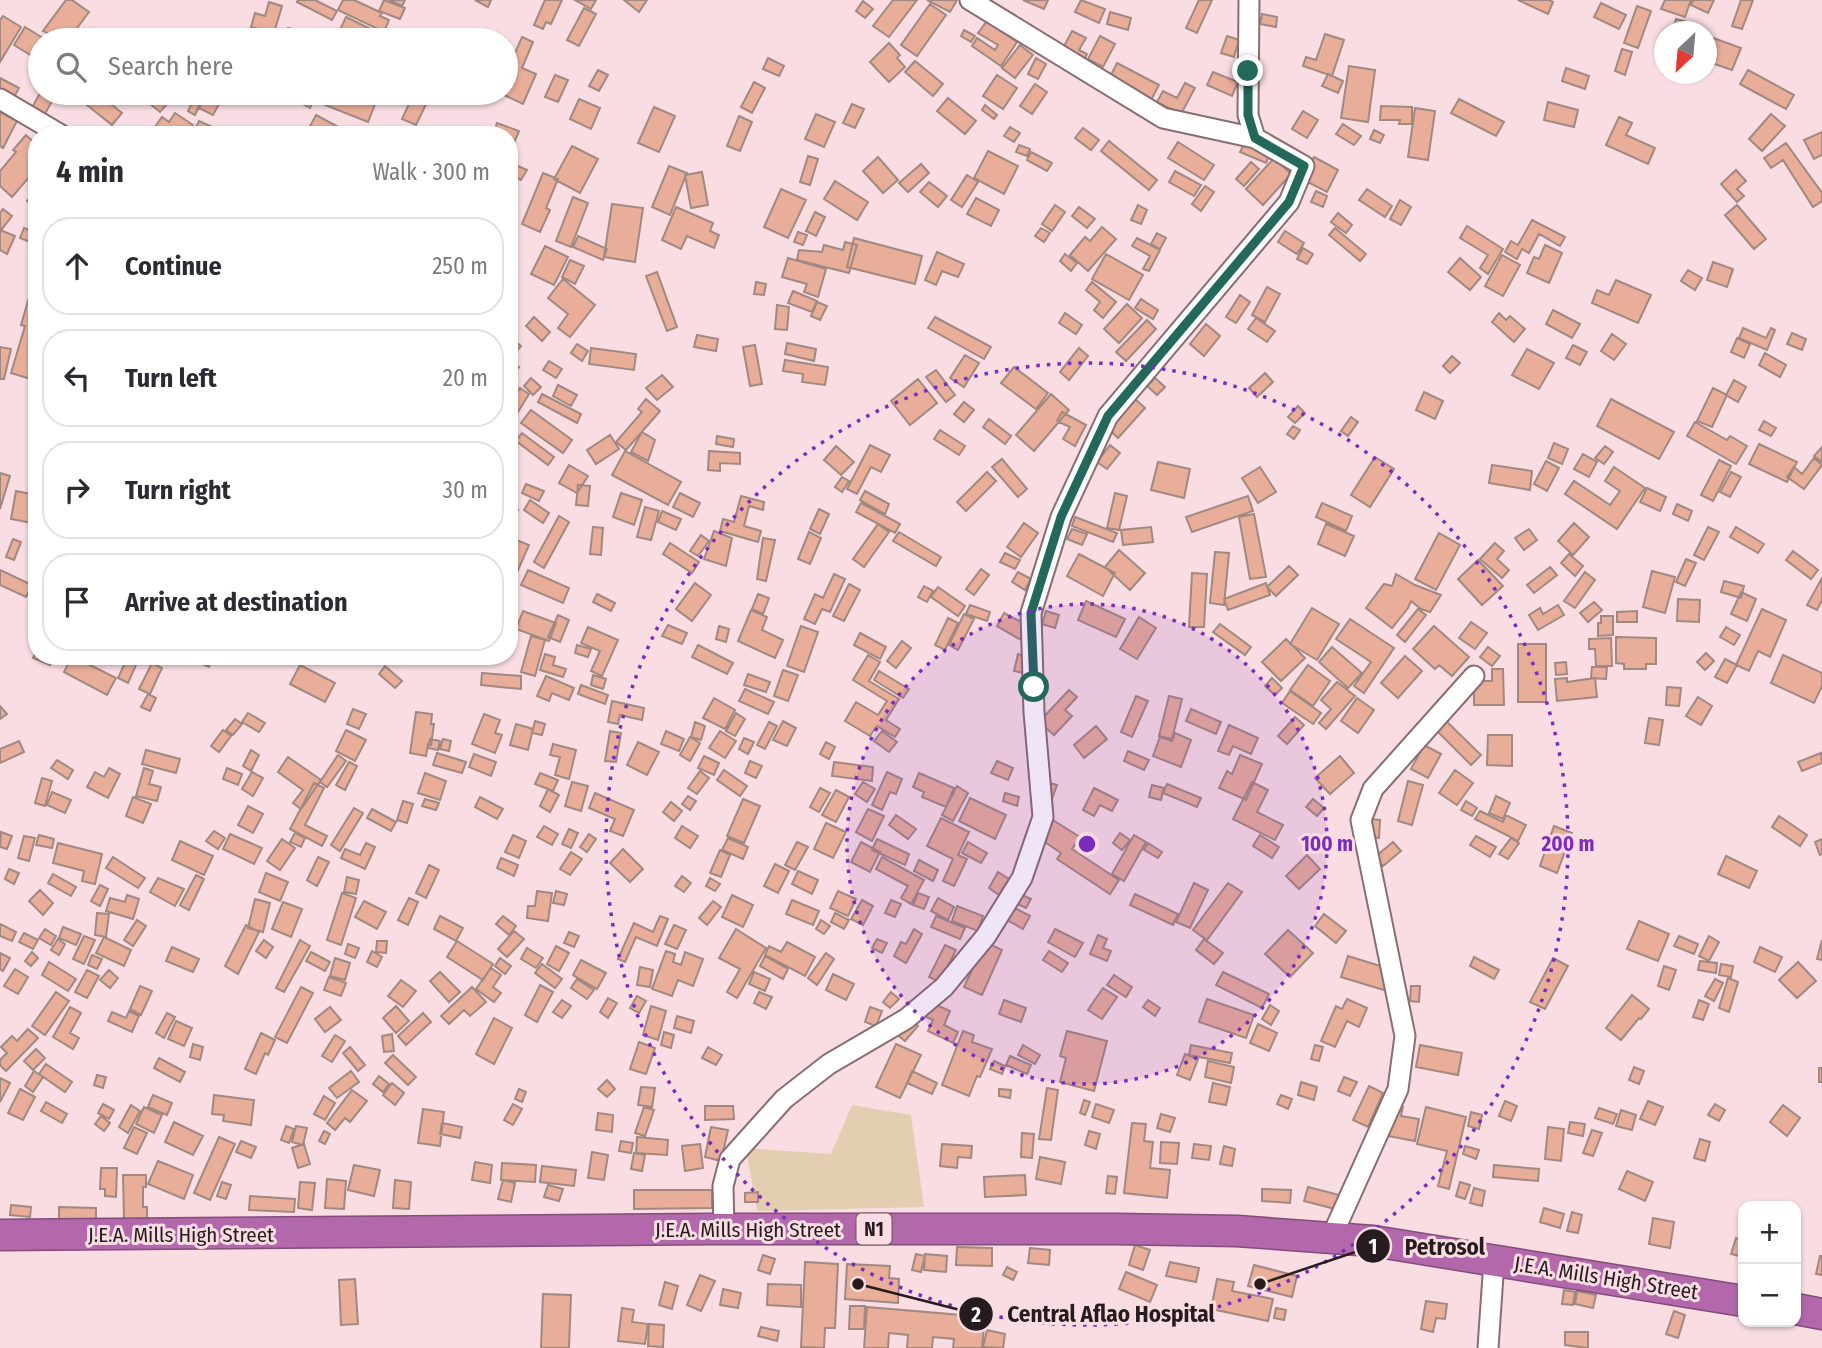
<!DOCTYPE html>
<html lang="en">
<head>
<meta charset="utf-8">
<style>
  body { margin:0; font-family:"Fira Sans Condensed",sans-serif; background:#f7f7f7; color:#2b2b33 }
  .controls { position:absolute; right:21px; bottom:21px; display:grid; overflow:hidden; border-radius:14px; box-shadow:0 2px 5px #0004 }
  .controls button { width:63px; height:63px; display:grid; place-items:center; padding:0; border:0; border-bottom:2px solid #e1e1e2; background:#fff; color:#2b2b33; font:35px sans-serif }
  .compass { position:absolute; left:1654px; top:21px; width:63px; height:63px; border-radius:50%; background:#fff; box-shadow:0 2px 5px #0004; rotate:206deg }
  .stop { position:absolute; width:21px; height:21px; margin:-16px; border:5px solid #22685b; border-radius:50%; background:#fff }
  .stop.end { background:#22685b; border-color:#fff; box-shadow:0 2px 7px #0008 }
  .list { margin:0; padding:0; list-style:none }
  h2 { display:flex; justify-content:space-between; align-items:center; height:91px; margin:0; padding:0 28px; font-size:30px }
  h2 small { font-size:23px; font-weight:400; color:#7c7c81 }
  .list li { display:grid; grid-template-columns:46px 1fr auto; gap:21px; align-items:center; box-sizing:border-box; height:98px; margin:0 14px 14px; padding:0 14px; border:2px solid #e1e1e2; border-radius:28px }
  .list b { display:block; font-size:26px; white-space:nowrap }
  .list em { font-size:23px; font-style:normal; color:#7c7c81 }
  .icon { flex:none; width:38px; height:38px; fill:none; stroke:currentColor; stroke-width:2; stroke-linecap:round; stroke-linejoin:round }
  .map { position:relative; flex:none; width:1822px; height:1348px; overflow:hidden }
  .search { position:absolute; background:#fff; box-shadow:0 2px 5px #0004; left:28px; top:28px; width:490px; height:77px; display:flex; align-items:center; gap:18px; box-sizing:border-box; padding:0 24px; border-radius:38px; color:#7c7c81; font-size:26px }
  .panel { position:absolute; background:#fff; box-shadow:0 2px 5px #0004; left:28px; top:126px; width:490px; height:539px; border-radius:28px }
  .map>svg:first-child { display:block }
  .green { fill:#e4ceb1 }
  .building { fill:#e8ae99; stroke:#a18981; stroke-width:2 }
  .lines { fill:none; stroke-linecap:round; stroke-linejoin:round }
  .minor-casing { stroke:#876e73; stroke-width:23 }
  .highway-casing { stroke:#824d7a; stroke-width:33 }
  .minor { stroke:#fff; stroke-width:19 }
  .highway { stroke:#b468ac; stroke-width:30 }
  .route { stroke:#22685b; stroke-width:9 }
  .ring { fill:none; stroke:#7b2cbf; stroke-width:3.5; stroke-dasharray:3.5 7 }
  .labels { text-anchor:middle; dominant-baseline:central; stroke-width:6; stroke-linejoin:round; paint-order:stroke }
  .shield { fill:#f9dde2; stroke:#655659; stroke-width:2 }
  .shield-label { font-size:19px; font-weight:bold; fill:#261c1e }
  .street-label { font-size:21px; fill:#261c1e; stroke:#f9dde2 }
  .centre { fill:#7b2cbf; stroke:#f9dde2; stroke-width:3.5 }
  .ring-label { font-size:21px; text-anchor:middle; font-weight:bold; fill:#7b2cbf; stroke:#f9dde2; stroke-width:6; stroke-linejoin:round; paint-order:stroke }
  .leader { fill:none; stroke:#261c1e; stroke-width:2.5 }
  .callout-dot { fill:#261c1e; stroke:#f9dde2; stroke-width:2.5 }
  .mark-label { font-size:21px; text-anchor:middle; font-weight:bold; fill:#fff }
  .callout-label { font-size:23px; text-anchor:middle; font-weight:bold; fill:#261c1e; stroke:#f9dde2; stroke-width:6; stroke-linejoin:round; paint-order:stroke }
</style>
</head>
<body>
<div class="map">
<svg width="1822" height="1348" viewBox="0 0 1822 1348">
  <rect width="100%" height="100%" fill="#f9dde2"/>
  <path class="green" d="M852 1105 911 1115 924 1207 757 1211 746 1148 831 1154Z"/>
  <path class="building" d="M66 0H72L89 12 68 40H61L43 31Z
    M298 0H315L337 11 332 20 297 2Z
    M343 0H354L382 13 380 16 389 20 384 32 338 10Z
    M384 0 405 8 400 19 379 11Z
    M389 0H405L402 6Z
    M475 0H491L488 7Z
    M545 0H562L551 24 546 22 543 29 534 25Z
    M575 0H596L591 9Z
    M624 0H647L639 12Z
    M893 0H917L889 37 873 26Z
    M927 0H957L950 12Z
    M1023 0H1048L1044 9Z
    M1081 0 1105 9 1099 23 1075 12Z
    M1199 0H1212L1197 33 1186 28Z
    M1518 0H1549L1553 2 1548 14Z
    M1665 0H1691L1685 17 1661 9Z
    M1693 0H1714L1708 13 1691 5Z
    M1741 0H1753L1742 29 1732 26Z
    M863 1 873 9 865 18 856 11Z
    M269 2 282 6 274 33 251 27 255 13 265 16Z
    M1601 3 1626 15 1619 29 1594 17Z
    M930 4 946 15 917 56 901 45Z
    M1637 6 1651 11 1638 48 1624 43Z
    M584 8 596 14 579 46 567 40Z
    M1110 12 1131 18 1128 30 1107 24Z
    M1262 14 1277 17 1276 27 1260 24Z
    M3 16 21 27 0 62V20Z
    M346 17 389 38 388 40H351L338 34Z
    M1676 19 1687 22 1684 32H1672Z
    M987 21 1017 42 1001 66 972 46 977 38 995 50 998 45 978 33Z
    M25 27 46 40H40V61L14 45Z
    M288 28 297 30 294 40H285Z
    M90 29 106 40H82Z
    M964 30 975 36 971 42 961 36Z
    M1072 31 1086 38 1079 50 1087 54 1080 68 1059 56Z
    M401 33 418 40H398Z
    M1325 34 1344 40 1332 76 1303 66 1306 57 1316 60Z
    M1100 36 1115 44 1103 67 1088 59Z
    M1227 36 1239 40 1234 57 1221 53Z
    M1708 36 1741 48 1732 70 1706 61Z
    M522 37 533 42 522 68 536 74 523 104 500 93H506V73Z
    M889 43 900 55 897 58 905 67 889 82 870 62Z
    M1020 45 1033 55 1015 78 1002 68Z
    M1622 49 1632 52 1625 75 1615 71Z
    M768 58 784 66 779 76 763 69Z
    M1036 58 1046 64 1038 79 1028 74Z
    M915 61 943 84 933 96 905 72Z
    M1117 63 1159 85 1151 100 1109 79Z
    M1349 66 1375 70 1368 122 1341 118Z
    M1566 68 1589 76 1585 89 1562 81Z
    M598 70 608 75 599 91 589 86Z
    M1748 70 1794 95 1786 109 1740 84Z
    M1213 72 1238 82 1232 96 1207 85Z
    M1328 74 1343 81 1338 93 1322 86Z
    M555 75 568 80 558 102 545 97Z
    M997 75 1017 88 1003 109 983 96Z
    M0 78 19 88 10 104 0 99Z
    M754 82 765 88 752 113 741 107Z
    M1185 83 1195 88 1181 114 1157 102 1163 91 1177 98Z
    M1035 84 1047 92 1032 114 1020 106Z
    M40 93 56 94 41 121 28 115Z
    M72 93H97L122 113 112 125Z
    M197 93H205L195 115 188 111Z
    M207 93H217L213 101 219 104 213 115 199 108Z
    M289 93H318L310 108 288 96Z
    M330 93H361L377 99 368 122 325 105Z
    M414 93 429 98 416 125 402 119Z
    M158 95 168 103 160 112 150 104Z
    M948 98 976 121 965 134 937 111Z
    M579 99 600 108 591 129 570 119Z
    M1459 99 1504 122 1496 136 1451 113Z
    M1548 102 1578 110 1574 127 1544 120Z
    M852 104 864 109 855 128 843 123Z
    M985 105 997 115 994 119 982 110Z
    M1381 106 1412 107V124H1399L1400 120H1380Z
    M654 107 675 116 659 152 638 143Z
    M1415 108 1435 111 1428 160 1408 157Z
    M1303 111 1318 120 1307 138 1292 129Z
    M0 112 17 121 3 148 0 146Z
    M175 113 193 125 187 135H167L155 127 162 117 169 122Z
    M816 114 835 122 824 147 805 139Z
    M1771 114 1785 126 1762 151 1749 139Z
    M316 115 353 135H327L310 126Z
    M739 116 752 122 740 151 727 146Z
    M1619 117 1632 123 1626 135 1655 148 1648 164 1606 145Z
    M199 121 230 135H192Z
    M497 123 519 131 509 155V135H493Z
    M1343 124 1361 136 1354 145 1336 134Z
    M1010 127 1020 133 1014 142 1004 136Z
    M1083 128 1099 140 1091 150 1075 138Z
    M1374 130 1384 135 1380 143 1370 139Z
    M1822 132V155L1814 159 1804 140Z
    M26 135 37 145V168L12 197 0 186V171L16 152 13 150Z
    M1109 141 1157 180 1149 190 1101 151Z
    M1178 142 1214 165 1204 180 1168 158Z
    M1245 142 1270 153 1266 163 1240 152Z
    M1786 143 1822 193V201L1813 207 1783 160 1771 168 1764 158Z
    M1019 145 1030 149 1027 156 1016 152Z
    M572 146 598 159 580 193 554 179Z
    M988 151 1018 166 1004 194 974 178Z
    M1031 152 1052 163 1047 171 1027 160Z
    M808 156 818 159 810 185 800 182Z
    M878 157 898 180 883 193 863 171Z
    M1314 157 1338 170 1327 192 1302 179Z
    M1274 158 1291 174 1263 205 1246 189Z
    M1251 162 1259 169 1244 186 1236 179Z
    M921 164 929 173 908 192 899 183Z
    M518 166 527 170 521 180 513 176Z
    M669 166 687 173 670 215 652 207Z
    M1736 170 1746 181 1737 189 1744 196 1737 202 1721 184Z
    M1175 171 1201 185 1194 196 1169 182Z
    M702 172 708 205 691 208 685 175Z
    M543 173 558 179 546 208 550 210 540 232 522 224Z
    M967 175 978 182 962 207 951 200Z
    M835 181 868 202 857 220 824 199Z
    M929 182 947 196 938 207 920 192Z
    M1205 186 1214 192 1201 211 1192 204Z
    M37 188V207L27 201Z
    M781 189 806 200 788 238 764 227Z
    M1367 189 1392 206 1385 217 1359 200Z
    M1316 191 1327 196 1323 207 1311 202Z
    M573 197 588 203 571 247 556 241Z
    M976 198 999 210 991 226 967 214Z
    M1400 200 1411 207 1401 225 1390 219Z
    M612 204 643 208 635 262 604 257Z
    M1055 205 1065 212 1052 231 1042 224Z
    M1138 205 1147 210 1141 224 1131 220Z
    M1737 205 1766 239 1754 249 1725 215Z
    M676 207 713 223 710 231 719 235 714 248 687 236 681 249 662 240Z
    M1079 207 1095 219 1087 228 1072 216Z
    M3 209 12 216 2 229 0 228V213Z
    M815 212 825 217 816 236 806 231Z
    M1338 213 1352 225 1346 233 1331 222Z
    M1532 220 1565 237 1560 246 1539 234 1529 253 1522 249 1517 259 1505 252 1511 241 1518 245Z
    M1467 226 1503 249 1488 274 1480 268 1488 255 1460 238Z
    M1102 227 1116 239 1088 271 1070 255 1085 237 1090 241Z
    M24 228 37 233V245L20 238Z
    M1041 228 1050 233 1044 242 1035 236Z
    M1335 228 1366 254 1360 261 1329 235Z
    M0 230 15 236 7 254 0 250Z
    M1285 231 1304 243 1297 254 1278 242Z
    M798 232 807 235 803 245 794 242Z
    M1157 233 1166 238 1160 249 1151 244Z
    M578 236 607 249 603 260 573 247Z
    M854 238 922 256 915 284 847 267Z
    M1137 238 1160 250 1149 271 1143 269 1150 256 1132 246Z
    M845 242 857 245 849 273 797 260 799 250 822 252 824 245 843 250Z
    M1545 245 1562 253 1549 283 1527 273 1534 257 1539 259Z
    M545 246 568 257 554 285 531 274Z
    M1303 248 1313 254 1307 264 1297 259Z
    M937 252 964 264 958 277 942 271 936 285 925 280Z
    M1065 254 1077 263 1071 271 1060 261Z
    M1106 254 1143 275 1129 300 1092 279Z
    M1502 255 1520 265 1503 296 1485 286Z
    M788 258 826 269 818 297 804 292 807 284 782 277Z
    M1460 258 1481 277 1470 290 1448 272Z
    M570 260 584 266 575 284 562 277Z
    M1713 262 1733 269 1727 287 1707 280Z
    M1688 270 1702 278 1695 290 1681 281Z
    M657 272 677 327 667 331 646 276Z
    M563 279 595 305 570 337 558 328 568 314 548 298Z
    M1616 280 1651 295 1638 323 1592 303 1597 290 1609 295Z
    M756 282 766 284 764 295 754 294Z
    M1092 282 1116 302 1103 318 1094 310 1100 302 1086 290Z
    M32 287 37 289V381L11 373 25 326 21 325Z
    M1267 287 1280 294 1265 322 1252 315Z
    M793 291 817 301 812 312 788 303Z
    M1240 295 1250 302 1236 323 1226 317Z
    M1141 299 1158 310 1153 319 1135 308Z
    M817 302 827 306 820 320 811 316Z
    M1127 304 1142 318 1119 343 1104 329Z
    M777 305 789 307 787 330 775 329Z
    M1553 310 1580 324 1572 338 1546 324Z
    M1065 313 1082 325 1076 334 1059 323Z
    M1499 313 1506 320 1510 316 1525 329 1514 342 1492 322Z
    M534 317 550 332 542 341 526 326Z
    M935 317 991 347 984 359 928 328Z
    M1256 318 1275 331 1267 342 1248 329Z
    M1147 320 1156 329 1126 361 1116 352Z
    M1206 324 1220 336 1204 356 1190 344Z
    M1743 328 1766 338 1771 328 1775 330 1767 350 1739 338Z
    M1792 333 1806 339 1802 350 1787 344Z
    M1612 334 1626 344 1614 360 1601 351Z
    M697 335 718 339 716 351 694 347Z
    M509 336 521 346 514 354 509 350Z
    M1737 338 1750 344 1744 358 1731 352Z
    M787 343 816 349 814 361 785 354Z
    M577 344 588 351 582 361 571 353Z
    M755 345 762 384 750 386 743 347Z
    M1573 345 1587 352 1580 365 1566 358Z
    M0 347 11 349 4 379H0Z
    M591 348 636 354 634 370 589 364Z
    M1079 348 1088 356 1069 380 1060 372Z
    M1527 349 1554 363 1539 389 1512 375Z
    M1765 353 1786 365 1780 377 1759 365Z
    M965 355 979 363 964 387 950 378Z
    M1452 356 1460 363 1450 373 1443 366Z
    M509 360 519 367 512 376 509 374Z
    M785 360 828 367 825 385 802 382 803 374 783 371Z
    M549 361 562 369 556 378 543 370Z
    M1014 367 1048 393 1036 409 1001 383Z
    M936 370 955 395 946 402 926 377Z
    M1265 373 1273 382 1257 397 1249 388Z
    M662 375 673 387 657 400 646 388Z
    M531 378 541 387 533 395 524 386Z
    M1155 378 1165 387 1157 395 1147 386Z
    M918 379 937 403 910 425 891 401Z
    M1734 380 1746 387 1738 402 1726 395Z
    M558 385 577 395 571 406 553 396Z
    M520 388 529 394 518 412 509 407V404Z
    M1713 388 1727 395 1712 427 1697 421Z
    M1424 392 1443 401 1435 419 1416 410Z
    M542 394 581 414 577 423 538 402Z
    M1051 394 1069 410 1034 451 1016 435Z
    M1133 397 1145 408 1118 438 1106 427Z
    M646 399 660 411 626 450 616 442 642 412 638 409Z
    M1611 399 1674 432 1659 459 1597 426Z
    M964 402 974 410 964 422 954 414Z
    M1298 406 1305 413 1295 423 1288 417Z
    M531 410 572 440 563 453 521 423Z
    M1062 412 1086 425 1075 446 1063 439 1070 427 1057 421Z
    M1351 417 1358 422 1348 436 1341 431Z
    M989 419 1011 436 1005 444 983 427Z
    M1764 421 1776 428 1771 436 1759 430Z
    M1695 422 1727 440 1730 436 1747 446 1736 464 1687 436Z
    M1293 426 1300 430 1294 439 1287 434Z
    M940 430 965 446 959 455 934 439Z
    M642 432 655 440 648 461 631 452Z
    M522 433 554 457 548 465 516 441Z
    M610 435 619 449 596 464 587 450Z
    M717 436 734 439 733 447 716 444Z
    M1554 443 1568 449 1562 464 1548 458Z
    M1759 444 1797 462 1787 482 1749 464Z
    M870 445 890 455 881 472 871 467 857 494 847 489Z
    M1110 445 1120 453 1107 469 1097 462Z
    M836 446 854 462 841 475 824 460Z
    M1605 446 1613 452 1604 464 1595 458Z
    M1822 447V462L1814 456Z
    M625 451 681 482 668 505 612 475Z
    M709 451 740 453V464L720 463V471L708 470Z
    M1583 454 1597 462 1589 477 1574 469Z
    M1375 457 1394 469 1370 507 1351 495Z
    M1814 458 1822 465 1804 489 1787 477 1794 467 1802 474Z
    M1002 459 1027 489 1018 497 992 467Z
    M1719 460 1731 466 1713 501 1701 495Z
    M1546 461 1559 468 1547 491 1534 484Z
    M1158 462 1190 469 1184 498 1151 490Z
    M569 465 588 476 577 493 559 483Z
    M1492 465 1532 471 1530 490 1489 483Z
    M1260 467 1276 492 1258 503 1242 478Z
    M1614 467 1645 488 1617 529 1565 494 1574 481 1610 505 1620 491 1605 481Z
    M987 472 996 481 966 511 957 502Z
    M1731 472 1741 477 1730 497 1720 492Z
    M0 473 10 476 0 509Z
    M842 477 849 481 842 492 835 487Z
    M526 484 544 491 539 501 522 493Z
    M578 485 590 486 588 506 576 505Z
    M1647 488 1666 497 1660 511 1640 502Z
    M16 491 37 495V524L11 519Z
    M865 491 889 504 885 514 860 500Z
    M621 493 642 500 634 525 613 517Z
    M680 493 700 503 693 517 673 507Z
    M1115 493 1127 496 1119 530 1107 528Z
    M741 496 764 502 763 510 749 506 744 526 761 531 758 542 720 531 723 519 734 522Z
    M1248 496 1253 511 1192 532 1186 517Z
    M530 500 549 513 543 523 524 510Z
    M861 503 900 524 895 533 856 512Z
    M1322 503 1352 516 1346 531 1316 517Z
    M1677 504 1692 511 1688 521 1673 514Z
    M509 505 518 510 509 527Z
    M645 507 659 511 651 540 637 537Z
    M819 509 829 514 820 534 810 529Z
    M662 511 681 519 676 530 658 522Z
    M1254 514 1266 577 1250 579 1239 517Z
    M559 516 569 522 544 568 534 562Z
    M1075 517 1117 533 1113 542 1072 526Z
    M1024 523 1038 533 1021 557 1007 547Z
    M1574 523 1589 537 1573 555 1558 541Z
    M878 524 889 532 864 567 853 559Z
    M1326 524 1354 536 1345 556 1318 544Z
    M593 527 603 528 601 555 590 554Z
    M1151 527 1153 542 1123 545 1121 530Z
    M1708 527 1719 532 1704 560 1694 555Z
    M1736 527 1764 544 1758 553 1730 537Z
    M1072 529 1087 534 1082 545 1067 539Z
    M1529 529 1537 540 1524 550 1515 538Z
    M714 531 732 538 726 566 704 559Z
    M809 532 821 538 810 564 798 559Z
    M899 532 941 557 936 566 893 541Z
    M1439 533 1460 545 1436 590 1415 579Z
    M701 535 709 541 698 556 690 551Z
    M509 537 529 545 515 577 509 575Z
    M763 538 775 540 766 581 757 579Z
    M13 539 21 542 14 560 6 557Z
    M670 543 699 562 692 573 663 554Z
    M1495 543 1504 551 1497 559 1509 570 1502 578 1480 559Z
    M1119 550 1145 573 1130 590 1105 567Z
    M1793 551 1818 570 1811 579 1786 560Z
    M1215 552 1229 553 1224 605 1210 603Z
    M1005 553 1020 560 1015 569 1000 562Z
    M1079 554 1115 573 1103 596 1067 576Z
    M1569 554 1583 566 1575 576 1561 563Z
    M1686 559 1696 563 1685 586 1676 582Z
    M1478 560 1503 586 1482 605 1458 579Z
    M1289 566 1298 575 1276 596 1267 587Z
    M1550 567 1557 575 1534 593 1527 585Z
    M981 569 989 575 974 595 966 589Z
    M0 570 32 585 26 597 0 585Z
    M528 570 569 588 563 603 521 585Z
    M1652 571 1675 577 1665 613 1643 607Z
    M1018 572 1031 579 1025 590 1012 582Z
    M1585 572 1595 580 1575 608 1564 601Z
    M1192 573 1207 574 1204 627H1189Z
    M834 574 845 579 830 612 822 609 815 624 804 619 815 594 823 598Z
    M1396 574 1415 585 1441 595 1430 612 1421 609 1411 601 1408 608 1392 628 1366 608 1384 584 1392 586Z
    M1822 578V600L1817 610 1807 605Z
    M1724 581 1744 586 1741 598 1721 592Z
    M695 583 711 595 692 621 676 609Z
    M1266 583 1270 595 1228 610 1224 599Z
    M849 584 860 590 844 621 833 616Z
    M924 586 933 591 927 602 918 597Z
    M938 587 965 606 958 616 931 597Z
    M1741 592 1756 599 1747 621 1731 614Z
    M597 594 615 603 611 611 593 602Z
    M758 594 769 598 763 614 752 609Z
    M1678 599 1700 600 1699 622 1677 621Z
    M1086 601 1125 619 1116 637 1078 620Z
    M1594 602 1602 610 1588 622 1580 613Z
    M970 605 990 612 987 621 966 614Z
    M1558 605 1564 615 1538 630 1529 615 1540 608 1543 614Z
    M1312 608 1339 624 1317 660 1290 644Z
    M1418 609 1426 615 1405 642 1397 635Z
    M1762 609 1786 620 1770 657 1758 651 1749 671 1736 665Z
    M751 610 767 617 762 630 783 640 775 658 738 641Z
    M523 611 556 623 549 641 516 629Z
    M1046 611 1059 615 1055 628 1042 624Z
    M1637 611V622H1617V612Z
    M1004 613 1029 626 1021 640 997 626Z
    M964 614 974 619 958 650 949 645Z
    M558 615 569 620 560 642 548 637Z
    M1601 616H1613V635L1598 636V623H1601Z
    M1139 617 1156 628 1137 659 1120 649Z
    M948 618 958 623 945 650 935 645Z
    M1350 619 1394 648 1364 693 1354 686 1371 662 1336 639Z
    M1471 622 1487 633 1475 649 1459 638Z
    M1220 624 1251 647 1245 655 1213 632Z
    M668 625 687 633 682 644 662 636Z
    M719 626 729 629 726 642 716 639Z
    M801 626 818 632 804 672 787 666Z
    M1434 626 1469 657 1452 676 1439 665 1435 669 1413 649Z
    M588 627 618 640 602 676 591 671 600 651 581 643Z
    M1726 627 1740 635 1734 645 1720 637Z
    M860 633 886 647 880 659 854 645Z
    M531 636 545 640 535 676 521 672Z
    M1616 637 1656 638V664H1646V669H1624V664L1616 663Z
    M1611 638 1612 666H1596L1595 649H1589V639Z
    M1286 639 1305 658 1281 681 1262 662Z
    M902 641 911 648 896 668 887 661Z
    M1518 644H1546V702H1518Z
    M577 645 591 649 588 657 575 653Z
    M698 645 733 663 727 674 692 657Z
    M1332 647 1362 673 1348 688 1319 662Z
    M1488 647 1500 656 1492 666 1480 657Z
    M37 650V656H54L50 665 33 658Z
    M1706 653 1714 661 1705 670 1697 662Z
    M545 654 555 657 553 665 566 669 563 677 540 670Z
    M1018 654 1028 657 1024 673 1014 671Z
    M868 655 880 662 869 681 899 699 886 720 900 729 895 737 877 726 870 736 845 721 856 702 878 715 887 701 853 680Z
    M1783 655 1822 673V686L1814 703 1771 683Z
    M72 656 116 678 107 695 64 672Z
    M108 656H124L120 663Z
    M128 656H140L128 683 118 678Z
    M153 656H170L166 664Z
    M201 656 213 657 209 667 198 662Z
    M1405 656 1422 671 1398 698 1381 683Z
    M1725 659 1737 665 1727 683 1715 677Z
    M1566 662 1567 674 1556 675 1555 663Z
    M152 663 162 668 150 694 139 689Z
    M300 665 335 683 325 702 290 684Z
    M1308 665 1330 681 1313 706 1290 690Z
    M385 666 402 681 395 688 379 674Z
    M1592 667H1607L1606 679 1591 678Z
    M1492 669H1503L1504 705H1474V681H1492Z
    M783 670 798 675 788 701 774 696Z
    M879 671 909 689 903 698 874 680Z
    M482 673 521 676V689L481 685Z
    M748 674 770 682 766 692 744 685Z
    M593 675 606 679 603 689 591 685Z
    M546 676 574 688 569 700 552 693 549 701 537 696Z
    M1272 678 1282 688 1275 695 1265 686Z
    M1567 678V682L1595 678 1597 697 1557 701 1555 679Z
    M1337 682 1355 696 1326 729 1319 723 1331 709 1321 700Z
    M581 685 608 695 605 704 578 694Z
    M1667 687 1681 688 1679 706 1666 705Z
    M745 689 774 702 768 714 739 701Z
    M1069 690 1077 697 1065 710 1072 716 1054 735 1039 722Z
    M1290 691 1321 713 1313 724 1282 703Z
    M148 694 156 698 150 711 141 707Z
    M1136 696 1148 701 1132 737 1121 732Z
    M1169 696 1182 699 1172 739 1159 736Z
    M1698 697 1712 706 1701 725 1686 716Z
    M714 698 735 710 725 729 703 718Z
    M1357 698 1374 710 1358 733 1341 721Z
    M612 701 644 708 642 720 620 715 618 724 608 722Z
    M0 706 7 714 0 719Z
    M353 709 366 714 359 729 347 724Z
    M1191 709 1221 722 1216 734 1186 721Z
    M416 712 432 714 431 724H434L431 745 428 744 426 756 410 753Z
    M248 713 265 723 259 732 242 722Z
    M736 713 745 719 735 736 726 731Z
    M484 714 500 720 495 733 502 735 495 753 472 744Z
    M1295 717 1304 725 1287 744 1278 736Z
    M1443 718 1481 755 1471 765 1434 728Z
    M1649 718 1663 720 1659 745 1645 743Z
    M235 719 242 724 233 735 226 730Z
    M535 721 545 724 542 735 532 733Z
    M783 721 796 728 787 746 773 740Z
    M695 722 705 726 701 740 691 737Z
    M769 722 777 726 765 749 757 745Z
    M516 724 533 729 528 750 510 745Z
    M1229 725 1258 738 1251 754 1233 746 1229 755 1218 751Z
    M1096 726 1107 739 1084 758 1074 745Z
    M223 730 231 736 219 752 211 746Z
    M346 730 366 740 355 761 336 751Z
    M610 731 621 733 616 762 605 761Z
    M666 731 684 739 679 751 661 744Z
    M720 731 736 741 725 758 709 748Z
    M882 731 897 742 889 752 874 741Z
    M1175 733 1191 740 1181 767 1153 756 1160 737 1172 741Z
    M1488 735H1512V766L1487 765Z
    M690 737 700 743 690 761 680 755Z
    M744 738 754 742 748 754 739 749Z
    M430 739 440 741 438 750 428 748Z
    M443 739 451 741 449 751 440 749Z
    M19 741 24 752 0 763V749Z
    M638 742 659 752 647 775 627 765Z
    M826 742 835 747 829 759 820 754Z
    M553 744 576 750 569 779 555 775 560 757 550 755Z
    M1424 745 1441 754 1428 778 1411 769Z
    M146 750 180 759 176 773 142 764Z
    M251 750 259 755 251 771 243 766Z
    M1128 751 1149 760 1144 770 1124 761Z
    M437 753 466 762 462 773 433 765Z
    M1821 753 1822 763 1802 771 1798 762Z
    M474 754 496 762 491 776 469 767Z
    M338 755 346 761 327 787 320 782Z
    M1240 755 1262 764 1246 800 1219 788 1227 771 1232 774Z
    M704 756 719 763 714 775 698 768Z
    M1340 756 1354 773 1330 794 1315 778Z
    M288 757 321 780 301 809 293 803 303 790 278 772Z
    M57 760 73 770 68 779 51 768Z
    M750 761 762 766 756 778 745 773Z
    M997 761 1013 768 1008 780 991 773Z
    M349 762 357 766 345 790 336 785Z
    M834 762 873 767 872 781 832 776Z
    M109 768 120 774 108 798 87 787 95 772 104 777Z
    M144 768 153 771 149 784 161 787 157 801 136 796Z
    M227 768 242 774 238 785 223 779Z
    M724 770 747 786 740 796 717 780Z
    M1455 770 1473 783 1457 805 1439 793Z
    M700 771 709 778 697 794 688 788Z
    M252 772 263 778 253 796 242 789Z
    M887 772 902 779 896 794 890 792 882 810 872 805Z
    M425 773 446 781 440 800 418 793Z
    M540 773 558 780 553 791 535 784Z
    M919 773 954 788 946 807 922 797 924 792 913 787Z
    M42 778 52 781 45 806 35 803Z
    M1043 781 1057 785 1052 799 1039 795Z
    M1408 781 1423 785 1412 825 1398 821Z
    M572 782 588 786 581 811 565 806Z
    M863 782 875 789 867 802 855 794Z
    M1252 782 1268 790 1257 812 1283 825 1275 840 1233 819Z
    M314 783 324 788 305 825 327 836 322 846 290 829Z
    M1167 784 1201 798 1197 807 1163 793Z
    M1152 785 1164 788 1161 800 1149 797Z
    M957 786 968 793 953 821 942 815Z
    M820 788 830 793 819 812 810 807Z
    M1094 788 1118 800 1112 811 1100 805 1094 816 1083 810Z
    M548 789 559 795 550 812 540 806Z
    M836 790 849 797 836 822 822 815Z
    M52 792 71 800 65 813 47 805Z
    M595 793 634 810 623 836 610 831 615 819 589 808Z
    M1005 793 1019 797 1017 806 1003 801Z
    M688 796 696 801 690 810 682 804Z
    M1496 796 1510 803 1503 819 1489 813Z
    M133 797 151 804 143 823 126 816Z
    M480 797 503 809 497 819 475 807Z
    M970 798 1006 815 995 839 959 821Z
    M425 799 439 803 436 810 422 806Z
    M743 799 760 806 744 843 727 836Z
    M1313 799 1324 808 1317 816 1306 807Z
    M403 801 413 804 407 823 397 820Z
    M1466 801 1477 808 1472 816 1461 810Z
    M671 802 682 811 674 821 663 812Z
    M248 806 263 814 253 833 238 825Z
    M354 808 363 813 340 851 331 845Z
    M372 809 396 822 391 831 367 818Z
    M868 809 884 816 872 841 856 832Z
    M1480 811 1503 822 1506 815 1526 825 1518 841 1475 819Z
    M896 815 916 829 908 839 889 825Z
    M1779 816 1807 835 1800 846 1772 827Z
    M1048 817 1080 837 1072 849 1119 880 1110 894 1057 859 1061 853 1036 836Z
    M941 818 969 832 958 855 967 859 954 886 943 881 953 859 927 846Z
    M1370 819 1380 820 1379 838 1369 837Z
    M826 823 846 832 833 858 814 849Z
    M544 826 558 834 552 845 537 837Z
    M682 826 698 836 690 848 675 838Z
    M1554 826 1572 833 1557 873 1540 866Z
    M569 829 578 833 571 848 562 844Z
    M214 831 225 838 218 849 206 841Z
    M1 832 12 836 7 849 0 847Z
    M295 833 305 838 301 847 290 842Z
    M1120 833 1130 840 1122 850 1113 843Z
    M230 834 262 848 254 864 223 849Z
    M589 834 596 839 587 852 580 847Z
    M39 835 54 839 52 848 36 845Z
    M513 835 526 841 519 858 505 852Z
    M1134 835 1146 842 1124 881 1112 874Z
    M1260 835 1279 847 1272 858 1253 846Z
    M24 836 35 838 29 861 18 858Z
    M1476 836 1496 847 1490 857 1470 845Z
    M728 838 748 847 743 859 722 850Z
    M1511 838 1519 843 1508 859 1499 854Z
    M282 839 295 848 280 870 267 861Z
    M877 839 909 854 905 865 872 850Z
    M1822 839V854L1820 855 1815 842Z
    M180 841 213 856 204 875 172 860Z
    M797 842 808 847 795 870 785 865Z
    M861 842 880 852 870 872 851 862Z
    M968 842 987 853 981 863 962 853Z
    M1393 842 1401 851 1383 866 1375 857Z
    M58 843 102 854 95 884 82 881 84 871 53 863Z
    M366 843 375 847 365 869 341 858 345 849 360 855Z
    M1148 843 1162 852 1158 858 1144 850Z
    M623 849 643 869 630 882 610 863Z
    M720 850 730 855 721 877 710 873Z
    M571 852 582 859 570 875 560 869Z
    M1307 855 1320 869 1299 889 1286 876Z
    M1726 856 1757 871 1749 888 1718 874Z
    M113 857 145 878 138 888 106 868Z
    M318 857 329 862 317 886 307 880Z
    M882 857 924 880 911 904 901 898 908 886 876 869Z
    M501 858 518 865 514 876 497 868Z
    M919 860 938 870 933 881 914 871Z
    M775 864 789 871 778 893 764 886Z
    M429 865 439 870 426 898 416 893Z
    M9 869 19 873 14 884 5 879Z
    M798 871 818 880 812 894 792 884Z
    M998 872 1009 879 999 895 989 888Z
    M266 873 288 882 280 901 259 892Z
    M53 874 76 887 71 896 48 883Z
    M196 875 204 879 189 910 180 905Z
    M682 876 691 883 684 892 675 886Z
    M347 877 359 880 356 894 344 892Z
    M158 878 184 889 175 906 150 892Z
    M710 878 720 884 715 891 706 886Z
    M1194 883 1208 890 1190 928 1176 922Z
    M1228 883 1242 892 1207 940 1193 930Z
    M100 885 108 889 100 906 91 901Z
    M40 890 53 903 43 915 29 901Z
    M537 891 552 893 548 921 527 918 528 906H535Z
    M556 891 567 894 564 905 553 903Z
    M838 891 856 899 848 916 830 908Z
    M342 893 356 898 341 945 327 940Z
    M918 893 929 897 924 909 913 905Z
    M1020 894 1031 899 1026 908 1015 903Z
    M1135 894 1178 914 1173 925 1130 905Z
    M127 895 139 899 133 919 106 911 110 898 125 902Z
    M732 895 753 905 743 927 722 917Z
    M409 898 418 902 408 925 398 920Z
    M938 898 954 907 948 920 931 911Z
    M255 899 270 903 263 932 248 928Z
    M792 900 819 911 813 925 786 914Z
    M862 900 873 906 863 925 851 919Z
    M891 900 901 904 895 917 885 913Z
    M364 901 386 912 377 929 355 917Z
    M713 901 721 907 707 925 699 918Z
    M283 902 302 909 291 937 272 929Z
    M957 906 983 916 978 931 952 921Z
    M1013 907 1030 916 1023 929 1005 919Z
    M97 913 109 914 106 937 95 935Z
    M835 913 849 920 844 929 831 922Z
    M1324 914 1346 931 1336 943 1315 926Z
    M440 916 463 928 456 941 434 929Z
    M503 916 516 926 509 935 496 924Z
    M660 916 668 919 657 946 636 937 625 962 618 959 634 923 653 932Z
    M936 916 965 928 960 939 931 927Z
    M137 920 146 926 133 946 124 940Z
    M821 920 830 926 824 934 816 929Z
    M1639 921 1669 934 1658 961 1627 949Z
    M0 924 16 932 12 941 0 936Z
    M246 925 259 932 238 974 225 966Z
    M674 925 686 930 677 949 665 944Z
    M63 927 81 934 76 945 59 938Z
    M45 929 56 936 51 945 39 938Z
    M736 929 766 948 737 998 727 992 740 969 719 958Z
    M914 929 922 934 906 963 894 956 901 942 906 944Z
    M1055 929 1083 943 1075 957 1048 942Z
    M1288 930 1313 953 1290 977 1265 954Z
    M514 931 524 939 507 957 498 949Z
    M569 932 579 936 574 947 564 943Z
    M24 933 38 940 33 949 19 942Z
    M1098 935 1107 939 1103 948 1111 951 1107 961 1090 954Z
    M84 936 95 940 84 964 73 959Z
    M1679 936 1698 944 1694 954 1674 946Z
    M1709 936 1719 942 1709 961 1699 956Z
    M104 937 131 950 124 966 96 953Z
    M58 939 65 944 59 955 51 950Z
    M877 939 887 943 882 953 872 948Z
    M1204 939 1223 953 1214 964 1196 950Z
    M264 940 273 947 266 958 256 951Z
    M300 940 310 946 284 992 276 988Z
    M1822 940V960L1817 959Z
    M377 941H387L386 953 376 952Z
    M457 941 493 964 483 980 447 957Z
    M787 942 815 957 805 976 765 955 769 946 781 952Z
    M985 942 1002 950 982 995 964 987Z
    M348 944 359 948 355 958 345 954Z
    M945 945 956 950 940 982 929 977Z
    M556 946 569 953 559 971 547 964Z
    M172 947 199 959 193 972 166 961Z
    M1760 947 1782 957 1775 972 1754 962Z
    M527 948 543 958 536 968 521 959Z
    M372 951 382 957 377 967 367 962Z
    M666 951 675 954 673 962 681 965 685 952 703 959 693 986 678 980 672 996 652 989Z
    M1049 951 1068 963 1062 972 1043 960Z
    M32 952 38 958 31 966 25 961Z
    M311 952 330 962 325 971 306 961Z
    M0 953 10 958 3 971 0 969Z
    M826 953 834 959 817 985 808 978Z
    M92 955 102 959 97 969 88 965Z
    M765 956 788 969 783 979 760 966Z
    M1348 956 1393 970 1387 991 1341 977Z
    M1474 957 1499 970 1494 979 1470 966Z
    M335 958 350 963 345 980 330 976Z
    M500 958 511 966 505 974 495 966Z
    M1553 958 1568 966 1545 1009 1530 1002Z
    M581 960 606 973 597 989 573 975Z
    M1700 961 1717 963 1716 973 1698 970Z
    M49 962 76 979 68 991 42 975Z
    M1798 962 1816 981 1797 998 1779 980Z
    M542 964 562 979 555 988 535 973Z
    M1721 964 1733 966 1731 977 1719 975Z
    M1664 966 1676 970 1669 990 1658 986Z
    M640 967 653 970 650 987 637 985Z
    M491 968 501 975 493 987 501 993 494 1002 476 989Z
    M15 969 28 977 18 994 4 986Z
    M87 970 99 976 87 998 75 992Z
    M109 970 118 978 110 988 100 980Z
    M440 972 460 992 449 1002 430 981Z
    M754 972 770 979 765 991 749 984Z
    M1223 972 1269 994 1262 1008 1216 985Z
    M833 974 854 984 846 1000 826 990Z
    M1114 975 1132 987 1126 997 1107 985Z
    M329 977 346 983 341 996 324 990Z
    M1728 978 1738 982 1729 1012 1719 1008Z
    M577 979 594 990 587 999 571 988Z
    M1715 979 1723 983 1714 1001 1705 996Z
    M401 980 416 991 403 1007 388 996Z
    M540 985 553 992 537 1022 525 1015Z
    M140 986 152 991 141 1015 130 1009Z
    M1411 986H1420L1419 1002 1410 1001Z
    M301 987 313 993 287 1043 275 1037Z
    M472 987 486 1002 470 1016 464 1010 449 1024 441 1016Z
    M1103 988 1117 997 1102 1019 1088 1010Z
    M56 992 69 1001 45 1035 32 1026Z
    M759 992 772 997 766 1009 754 1003Z
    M891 992 899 999 890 1008 883 1002Z
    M1632 995 1649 1009 1641 1019 1639 1018 1621 1040 1606 1028Z
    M637 996 646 1001 639 1013 630 1008Z
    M608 998 617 1003 608 1018 600 1012Z
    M923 999 950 1011 944 1025 958 1032 953 1043 928 1031 933 1020 917 1013Z
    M1207 999 1254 1015 1246 1038 1199 1022Z
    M1347 999 1367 1008 1359 1027 1347 1021 1335 1047 1321 1041 1336 1006 1342 1009Z
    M562 1000 571 1006 562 1018 553 1012Z
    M1004 1000 1026 1008 1021 1022 999 1014Z
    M1148 1000 1160 1008 1155 1016 1143 1007Z
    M1699 1000 1709 1004 1703 1020 1693 1017Z
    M1270 1005 1279 1011 1271 1025 1262 1019Z
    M396 1006 409 1021 396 1033 383 1018Z
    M651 1006 666 1011 658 1040 643 1035Z
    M70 1007 81 1013 70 1033 79 1038 73 1049 53 1037Z
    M330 1007 341 1020 325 1032 315 1019Z
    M870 1007 882 1011 876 1026 865 1022Z
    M129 1011 139 1016 132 1032 108 1021 112 1012 126 1018Z
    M167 1013 175 1017 164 1038 156 1033Z
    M423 1013 431 1022 406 1045 398 1036Z
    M677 1016 694 1021 691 1033 674 1028Z
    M905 1016 918 1026 905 1041 893 1031Z
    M494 1018 512 1028 494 1064 476 1054Z
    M176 1021 192 1028 184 1046 168 1039Z
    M1258 1024 1277 1033 1269 1051 1250 1043Z
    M28 1029 38 1038 6 1071 0 1065V1060L7 1053 1 1047 12 1036 17 1041Z
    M963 1031 974 1035 972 1042 992 1049 980 1077 977 1076 969 1096 942 1085Z
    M1067 1031 1107 1041 1094 1091 1060 1082 1066 1058 1060 1056Z
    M664 1032 674 1035 671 1048 661 1045Z
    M261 1033 275 1040 268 1055 265 1053 256 1074 245 1069Z
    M392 1034 394 1051 384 1052 382 1036Z
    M335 1035 345 1041 332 1062 322 1056Z
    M639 1042 655 1048 646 1074 630 1069Z
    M193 1044 203 1047 200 1060 190 1057Z
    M896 1044 921 1055 900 1098 876 1087Z
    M1023 1045 1040 1055 1035 1064 1018 1055Z
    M1191 1045 1232 1053 1230 1063 1189 1055Z
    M1315 1045 1323 1047 1319 1061 1311 1059Z
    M1420 1045 1462 1053 1458 1075 1416 1067Z
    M350 1047 365 1065 358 1071 343 1053Z
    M708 1047 722 1055 716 1065 702 1058Z
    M36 1049 45 1058 33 1070 24 1061Z
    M1185 1054 1198 1059 1190 1080 1177 1075Z
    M393 1055 416 1077 408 1085 385 1063Z
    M1010 1056 1031 1065 1027 1074 1006 1065Z
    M159 1058 185 1072 180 1082 154 1068Z
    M994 1061 1005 1066 1002 1074 990 1069Z
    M1208 1061 1234 1067 1231 1083 1205 1077Z
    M46 1064 72 1082 65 1092 39 1074Z
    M1634 1067 1644 1071 1639 1084 1629 1080Z
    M1819 1068H1822V1082H1819Z
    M34 1071 43 1077 33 1092 25 1086Z
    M351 1071 359 1082 337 1098 329 1088Z
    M912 1071 937 1083 932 1094 907 1083Z
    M97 1075 106 1077 103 1088 94 1085Z
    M379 1076 389 1084 383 1092 373 1084Z
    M1344 1077 1357 1082 1350 1096 1338 1091Z
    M0 1078 10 1083 0 1102Z
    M607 1080 615 1089 607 1097 598 1089Z
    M1301 1082 1317 1087 1314 1100 1298 1095Z
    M392 1083 404 1093 395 1105 383 1095Z
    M1213 1083 1230 1087 1226 1105 1209 1102Z
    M1369 1086 1383 1093 1368 1127 1353 1120Z
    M641 1087 655 1088 652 1107 638 1105Z
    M1047 1088 1058 1090 1051 1140 1039 1139Z
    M20 1089 35 1097 23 1120 8 1113Z
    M519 1089 526 1092 522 1102 515 1099Z
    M999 1089 1011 1090 1010 1098 999 1096Z
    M352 1090 367 1101 350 1122 345 1118 335 1130 327 1123Z
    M153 1095 172 1103 167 1115 148 1107Z
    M214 1095 254 1100 251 1125 223 1121 224 1115 212 1114Z
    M1281 1095 1292 1099 1288 1109 1277 1104Z
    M324 1096 335 1103 325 1120 314 1114Z
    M1084 1100 1090 1102 1085 1115 1080 1113Z
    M1505 1101 1517 1106 1511 1121 1499 1116Z
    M1648 1101 1663 1107 1655 1125 1640 1119Z
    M46 1102 67 1114 62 1123 41 1111Z
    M103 1104 114 1110 109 1119 98 1113Z
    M513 1104 522 1109 513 1125 504 1120Z
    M1096 1104 1114 1110 1109 1123 1092 1117Z
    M1715 1104 1725 1110 1719 1121 1708 1115Z
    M131 1105 140 1111 128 1133 119 1127Z
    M1394 1105 1403 1107 1401 1116 1419 1119 1415 1141 1388 1136Z
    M1783 1105 1800 1118 1787 1136 1770 1122Z
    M705 1106H733L734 1119 705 1120Z
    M144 1107 162 1115 154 1133 136 1124Z
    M644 1107 654 1110 645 1136 635 1133Z
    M1426 1107 1466 1117 1449 1189 1438 1186 1447 1151 1417 1144Z
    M1599 1108 1617 1114 1613 1124 1595 1118Z
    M423 1109 444 1112 440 1146 418 1143Z
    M1621 1110 1636 1115 1632 1130 1616 1126Z
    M1471 1112 1482 1115 1479 1129 1468 1126Z
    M598 1113 613 1115 612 1132 596 1130Z
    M1161 1114 1175 1118 1170 1132 1157 1128Z
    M101 1116 110 1123 104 1131 95 1124Z
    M174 1122 203 1136 193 1155 165 1142Z
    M1570 1122 1585 1124 1583 1136 1568 1133Z
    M442 1123 462 1127 460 1138 440 1134Z
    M1132 1123 1146 1124 1144 1141 1153 1142 1150 1168 1170 1170 1167 1198 1124 1193Z
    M286 1126 294 1129 289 1143 281 1140Z
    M296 1126 307 1128 303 1145 292 1142Z
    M134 1127 147 1133 137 1154 124 1148Z
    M711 1127 728 1130 721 1161 705 1157Z
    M1548 1127 1564 1129 1561 1161 1545 1159Z
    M1592 1130 1602 1133 1593 1156 1583 1153Z
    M324 1131 330 1134 325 1144 319 1141Z
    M1089 1131 1100 1134 1096 1149 1085 1145Z
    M1022 1133 1034 1134 1032 1158 1021 1157Z
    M219 1137 235 1144 210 1200 194 1193Z
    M637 1137 668 1140 667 1155 636 1153Z
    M1700 1139 1710 1142 1705 1161 1694 1158Z
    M241 1141 256 1147 251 1158 236 1152Z
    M621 1141 633 1143 631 1153 619 1151Z
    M1161 1142 1179 1143 1177 1164 1160 1163Z
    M304 1144 310 1164 298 1168 292 1148Z
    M700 1144 703 1168 685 1171 682 1146Z
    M942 1144 972 1146 971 1158 958 1157 957 1168 940 1166Z
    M1194 1144 1211 1146 1209 1160 1192 1158Z
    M1224 1146 1235 1149 1232 1166 1220 1164Z
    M1465 1146 1479 1150 1476 1159 1463 1154Z
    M592 1152 608 1155 604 1180 588 1178Z
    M634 1153 645 1155 642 1171 631 1169Z
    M1040 1157 1065 1162 1061 1184 1036 1179Z
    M158 1161 193 1175 184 1199 148 1184Z
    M475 1162 492 1165 490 1183 472 1180Z
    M502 1163 536 1165 535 1182 501 1180Z
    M354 1165 380 1170 374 1196 348 1190Z
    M1494 1165 1539 1169 1538 1181 1493 1177Z
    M542 1166 576 1170 574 1186 540 1182Z
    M101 1168H117L116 1197 105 1196V1189H100Z
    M1627 1171 1653 1182 1645 1201 1619 1189Z
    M123 1175H146V1187H143V1207H147V1219H124Z
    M1025 1175 1026 1195 985 1197 984 1177Z
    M1108 1176 1117 1177 1115 1194 1106 1193Z
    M327 1179 346 1181 344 1209 325 1208Z
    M395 1180 411 1182 409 1209 393 1208Z
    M503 1180 515 1183 511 1202 498 1199Z
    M222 1182 231 1185 226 1199 217 1196Z
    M300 1182 315 1183 312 1210 298 1208Z
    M1460 1182 1470 1185 1465 1199 1456 1196Z
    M548 1185 563 1189 559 1201 544 1197Z
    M1308 1187 1339 1195 1335 1209 1304 1201Z
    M1474 1188 1485 1191 1482 1206 1470 1203Z
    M1262 1189 1291 1190 1290 1203 1262 1201Z
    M634 1190H712V1208L634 1209Z
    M758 1192V1202H745V1193Z
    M250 1196 295 1199 294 1212 249 1210Z
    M11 1205 31 1207 30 1217 10 1215Z
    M59 1207 96 1208V1221L59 1219Z
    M1544 1208 1564 1214 1560 1228 1540 1222Z
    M1572 1212 1582 1215 1578 1233 1567 1231Z
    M1653 1218 1674 1222 1670 1248 1649 1244Z
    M1736 1238 1743 1241V1257L1731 1254Z
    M1135 1245 1150 1250 1143 1270 1129 1265Z
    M957 1247 992 1248V1266L956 1265Z
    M1030 1248 1050 1250 1049 1265 1028 1263Z
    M916 1254 925 1256 921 1272 912 1270Z
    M925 1254 947 1256 946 1272 924 1270Z
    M763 1255 775 1259 770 1274 758 1270Z
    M1820 1256H1822V1275L1816 1274Z
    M805 1262 838 1264 835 1328H825L824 1348 801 1347Z
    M1170 1262 1199 1268 1196 1282 1166 1276Z
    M847 1264 890 1266 889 1278 899 1279 898 1303 845 1299Z
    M1254 1265 1297 1276 1292 1297 1248 1286Z
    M1007 1267 1017 1272 1013 1280 1003 1275Z
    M1126 1272 1157 1285 1150 1302 1119 1289Z
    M700 1275 715 1281 701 1311 687 1305Z
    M355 1279 358 1324 341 1325 339 1280Z
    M1217 1279 1234 1282 1232 1291 1273 1299 1268 1321 1211 1309Z
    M665 1282 678 1286 672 1309 659 1305Z
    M768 1284 801 1285V1307L767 1305Z
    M723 1289 741 1293 738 1308 720 1305Z
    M1564 1290 1575 1292 1573 1305 1562 1304Z
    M1577 1291 1596 1295 1593 1308 1575 1304Z
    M543 1294 571 1295 569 1348H541Z
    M1426 1301 1447 1304 1445 1319 1436 1318 1433 1332 1421 1329Z
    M850 1306H865L864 1329H849Z
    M867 1307 985 1317 982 1348H953L954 1339 933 1337 932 1348H907L908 1335 889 1333 888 1348H864Z
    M622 1308 634 1310 632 1322 648 1324 645 1344 618 1341Z
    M1276 1308 1286 1310 1284 1320 1274 1318Z
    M1674 1311 1685 1315 1678 1338 1666 1334Z
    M649 1324 664 1325 663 1347 648 1346Z
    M761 1327 779 1331 777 1341 758 1336Z
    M987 1330 1005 1334 1003 1348 983 1347Z
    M1565 1332H1588V1348L1565 1345Z"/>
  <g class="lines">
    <defs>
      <path id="minor" d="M970 0 1163 118 1255 138
        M0 99 61 135
        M724 1230 723 1186 730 1159 784 1099 829 1064 906 1019 944 987 986 936 1022 878 1043 817 1034 712 1031 613 1061 517 1108 416 1289 202 1304 166 1255 138 1248 115 1249 0
        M1331 1238 1398 1089 1405 1036 1361 820 1373 789 1474 676
        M1488 1348 1494 1261"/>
      <path id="highway" d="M0 1235 712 1229H1117L1237 1231 1373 1241 1743 1301
        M1796 1309 1822 1314"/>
    </defs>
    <use href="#minor" class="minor-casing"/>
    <use href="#highway" class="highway-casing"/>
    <use href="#minor" class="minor"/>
    <use href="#highway" class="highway"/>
  </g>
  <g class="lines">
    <path class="route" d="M1034 687 1031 613 1061 517 1108 416 1289 202 1304 166 1255 138 1248 115V71"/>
  </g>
  <circle cx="1087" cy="844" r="240" fill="#7b2cbf" fill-opacity=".12"/>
  <g class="ring">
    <circle cx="1087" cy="844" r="240"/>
    <circle cx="1087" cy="844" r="481"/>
  </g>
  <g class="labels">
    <rect class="shield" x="856.5" y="1213.5" width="35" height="31" rx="5"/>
    <g class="shield-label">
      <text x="874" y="1229">N1</text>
    </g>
    <g class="street-label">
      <text x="748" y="1230">J.E.A. Mills High Street</text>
      <text x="181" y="1235">J.E.A. Mills High Street</text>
      <text transform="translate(1606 1278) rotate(9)">J.E.A. Mills High Street</text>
    </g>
  </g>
  <circle cx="1087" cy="844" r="10" class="centre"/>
  <g class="ring-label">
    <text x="1327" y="851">100 m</text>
    <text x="1568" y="851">200 m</text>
  </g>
  <path class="leader" d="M1260 1284L1373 1246M858 1284L976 1314"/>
  <g class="callout-dot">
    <circle cx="1260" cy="1284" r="7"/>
    <circle cx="858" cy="1284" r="7"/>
    <circle cx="1373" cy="1246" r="18"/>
    <circle cx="976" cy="1314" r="18"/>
  </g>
  <g class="mark-label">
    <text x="1373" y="1254">1</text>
    <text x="976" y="1322">2</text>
  </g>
  <g class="callout-label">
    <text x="1445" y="1255">Petrosol</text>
    <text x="1111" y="1322">Central Aflao Hospital</text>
  </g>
</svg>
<div class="controls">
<button>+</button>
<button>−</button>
</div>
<svg class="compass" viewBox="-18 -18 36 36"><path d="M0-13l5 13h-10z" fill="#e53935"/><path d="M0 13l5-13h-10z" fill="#7c7c81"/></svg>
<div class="stop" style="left:1034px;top:687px"></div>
<div class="stop end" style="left:1248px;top:71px"></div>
<div class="search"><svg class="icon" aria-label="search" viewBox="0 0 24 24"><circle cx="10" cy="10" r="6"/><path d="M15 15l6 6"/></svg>Search here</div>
<section class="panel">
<h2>4 min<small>Walk · 300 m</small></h2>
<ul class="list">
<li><svg class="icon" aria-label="ahead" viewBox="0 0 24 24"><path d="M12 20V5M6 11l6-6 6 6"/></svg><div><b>Continue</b></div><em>250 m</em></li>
<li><svg class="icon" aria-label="left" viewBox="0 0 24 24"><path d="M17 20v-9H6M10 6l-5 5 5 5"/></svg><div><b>Turn left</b></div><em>20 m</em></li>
<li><svg class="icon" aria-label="right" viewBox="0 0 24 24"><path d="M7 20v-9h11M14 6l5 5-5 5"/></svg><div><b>Turn right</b></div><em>30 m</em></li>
<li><svg class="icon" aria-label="arrive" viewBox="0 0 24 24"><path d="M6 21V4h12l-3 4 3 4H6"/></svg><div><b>Arrive at destination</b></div></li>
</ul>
</section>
</div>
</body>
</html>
